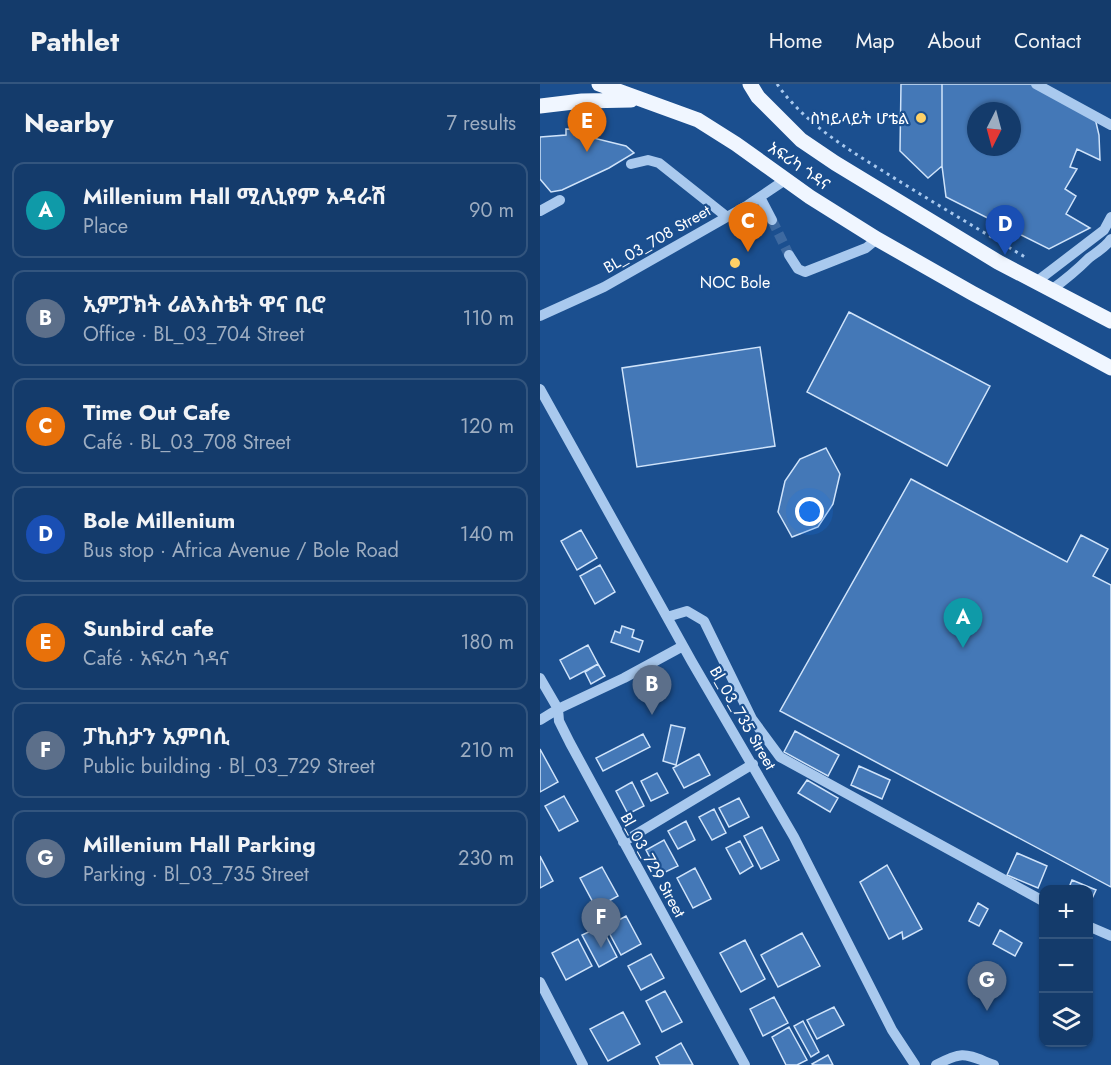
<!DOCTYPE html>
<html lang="en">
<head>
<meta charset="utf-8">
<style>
  body { margin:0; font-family:Jost,"Noto Sans Ethiopic",sans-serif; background:#214673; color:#f1f3f6 }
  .controls { position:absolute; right:18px; bottom:18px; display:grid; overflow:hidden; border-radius:12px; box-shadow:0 2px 4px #0004 }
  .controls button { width:54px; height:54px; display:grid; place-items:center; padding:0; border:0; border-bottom:2px solid #33557e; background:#143b6b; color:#f1f3f6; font:30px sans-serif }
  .compass { position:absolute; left:427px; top:18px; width:54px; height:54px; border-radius:50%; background:#143b6b; box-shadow:0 2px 4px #0004; rotate:186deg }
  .you { position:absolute; left:270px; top:428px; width:21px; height:21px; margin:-15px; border:4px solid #fff; border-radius:50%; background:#1a73e8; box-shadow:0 0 0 9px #1a73e833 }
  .badge { display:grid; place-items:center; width:39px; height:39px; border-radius:50%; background:#ffd166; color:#fff; font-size:20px; font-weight:700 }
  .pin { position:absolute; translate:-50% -50px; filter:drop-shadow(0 2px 3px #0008) }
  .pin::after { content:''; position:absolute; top:32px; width:21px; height:18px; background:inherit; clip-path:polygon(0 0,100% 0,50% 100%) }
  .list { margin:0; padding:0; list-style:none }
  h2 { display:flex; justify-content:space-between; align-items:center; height:78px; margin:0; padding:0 24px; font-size:26px }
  h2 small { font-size:20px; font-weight:400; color:#9dadc1 }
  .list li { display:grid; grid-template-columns:39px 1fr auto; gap:18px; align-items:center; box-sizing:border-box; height:96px; margin:0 12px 12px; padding:0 12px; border:2px solid #33557e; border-radius:12px }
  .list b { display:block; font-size:22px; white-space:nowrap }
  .list p { margin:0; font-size:20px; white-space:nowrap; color:#9dadc1 }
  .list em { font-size:20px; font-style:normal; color:#9dadc1 }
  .icon { flex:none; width:33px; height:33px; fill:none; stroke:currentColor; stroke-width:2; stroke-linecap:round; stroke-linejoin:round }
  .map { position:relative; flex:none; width:571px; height:981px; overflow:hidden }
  header { display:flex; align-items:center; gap:36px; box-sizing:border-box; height:84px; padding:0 30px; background:#143b6b; border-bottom:2px solid #33557e }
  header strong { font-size:28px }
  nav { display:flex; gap:33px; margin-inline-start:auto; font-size:21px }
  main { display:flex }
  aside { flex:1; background:#143b6b }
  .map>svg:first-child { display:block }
  .building { fill:#4478b7; stroke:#cfe3fa; stroke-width:1.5; fill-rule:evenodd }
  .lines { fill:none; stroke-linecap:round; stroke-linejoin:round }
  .minor-tunnel { stroke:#3d69a0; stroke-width:10; stroke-dasharray:10 5; stroke-linecap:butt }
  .path { stroke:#a9c9ee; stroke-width:3; stroke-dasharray:3 4.5; stroke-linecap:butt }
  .minor { stroke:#a9c9ee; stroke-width:10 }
  .major { stroke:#f0f6ff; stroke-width:15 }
  .poi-dot { fill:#ffd166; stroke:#1b4f8f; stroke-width:2 }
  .labels { text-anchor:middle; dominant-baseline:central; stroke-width:4.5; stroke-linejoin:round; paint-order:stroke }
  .poi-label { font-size:16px; fill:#fff; stroke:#1b4f8f; text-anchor:end }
  .street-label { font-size:16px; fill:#fff; stroke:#1b4f8f }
</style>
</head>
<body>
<header>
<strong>Pathlet</strong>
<nav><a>Home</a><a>Map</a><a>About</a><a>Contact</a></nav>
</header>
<main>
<aside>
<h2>Nearby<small>7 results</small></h2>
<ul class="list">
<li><span class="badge" style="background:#0f9aa8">A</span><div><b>Millenium Hall ሚሊኒየም አዳራሽ</b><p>Place</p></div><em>90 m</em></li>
<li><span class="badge" style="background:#5c6f8a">B</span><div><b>ኢምፓክት ሪልእስቴት ዋና ቢሮ</b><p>Office · BL_03_704 Street</p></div><em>110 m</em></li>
<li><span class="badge" style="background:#e8710a">C</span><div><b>Time Out Cafe</b><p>Café · BL_03_708 Street</p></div><em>120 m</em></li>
<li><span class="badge" style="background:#1a4fb4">D</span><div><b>Bole Millenium</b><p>Bus stop · Africa Avenue / Bole Road</p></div><em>140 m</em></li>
<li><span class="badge" style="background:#e8710a">E</span><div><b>Sunbird cafe</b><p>Café · አፍሪካ ጎዳና</p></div><em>180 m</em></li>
<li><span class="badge" style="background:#5c6f8a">F</span><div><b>ፓኪስታን ኢምባሲ</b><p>Public building · Bl_03_729 Street</p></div><em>210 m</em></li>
<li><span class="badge" style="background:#5c6f8a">G</span><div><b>Millenium Hall Parking</b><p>Parking · Bl_03_735 Street</p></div><em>230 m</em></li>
</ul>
</aside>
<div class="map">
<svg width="571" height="981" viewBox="0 0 571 981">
  <rect width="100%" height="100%" fill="#1b4f8f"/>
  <path class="building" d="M361 0H402V82L388 94 360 67Z
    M402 0H497L555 34 559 51 560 76 537 65 530 83 537 85 525 105 536 112 526 130 550 144 509 165 406 113 402 82ZM436 27H472V63H436Z
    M26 45 45 46V52L86 62 94 69 69 84 22 106 11 108 0 95V53L26 51Z
    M309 228 450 302 407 382 267 308Z
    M220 263 235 362 97 383 82 284Z
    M286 364 300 390 293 420 278 443 252 453 238 428 245 397 260 375Z
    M371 395 527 478 541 451 568 465 553 492 571 501V803L240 627Z
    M41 446 57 474 37 486 21 457Z
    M60 481 75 508 55 520 40 492Z
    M82 542 94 546 92 553 103 557 99 568 71 558 75 547 80 549Z
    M48 561 58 580 30 595 20 576Z
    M58 580 65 592 51 600 45 588Z
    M131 641 145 644 136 681 123 677Z
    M255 647 299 671 288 692 244 668Z
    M103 650 110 663 63 687 56 674Z
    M0 665 18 698 0 708Z
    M159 670 170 691 144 704 133 684Z
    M319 682 350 696 342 715 311 701Z
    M117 689 128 709 111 717 101 697Z
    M267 696 298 714 290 728 258 709Z
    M92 698 104 722 88 730 76 707Z
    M24 712 38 737 19 747 5 722Z
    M199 714 209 733 189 743 179 724Z
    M174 725 186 749 172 756 159 733Z
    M146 737 155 756 138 765 128 747Z
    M222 743 239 776 221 785 204 752Z
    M124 756 138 782 119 791 106 766Z
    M200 757 213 782 200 790 186 764Z
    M477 769 507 782 498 804 467 791Z
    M0 772 13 797 0 804Z
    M347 781 382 845 363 855 362 848 349 855 320 798Z
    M62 783 78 812 56 824 40 794Z
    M155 784 171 815 153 824 137 794Z
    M532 796 556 806 549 821 548 806H528Z
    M438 819 448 825 439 842 429 837Z
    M86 832 101 860 81 871 66 843Z
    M61 842 77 873 59 883 42 851Z
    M460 846 482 859 475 872 453 860Z
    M262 849 280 882 238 903 221 871Z
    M38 855 52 882 26 896 12 869Z
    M205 856 225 895 201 908 180 869Z
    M111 870 124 894 101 906 88 882Z
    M125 907 142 938 122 948 106 917Z
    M234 913 248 939 223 952 210 925Z
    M294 923 304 941 277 955 267 936Z
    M83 928 100 960 68 977 50 945Z
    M263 937 279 968 271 973 254 942Z
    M249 943 267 976 257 981H246L232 953Z
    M141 959 153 981H120L116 973Z
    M288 971 293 981H273L272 980Z"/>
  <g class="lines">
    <path class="minor-tunnel" d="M232 136 249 171"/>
    <path class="path" d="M237 0C267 43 316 70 359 97 401 123 443 148 485 173"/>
    <path class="minor" d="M496 0 571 41
      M91 80 108 76 119 79 187 133
      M220 113 232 136
      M0 127 20 116
      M249 171 258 185 265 188 326 164 337 155
      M496 198 564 146 571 133
      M511 206C525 196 537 186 549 174 557 168 566 163 571 155
      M0 232 64 203 208 121 245 96
      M0 305 152 578 254 753 352 946 375 981
      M127 533 147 527 164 537 212 635 240 673 503 817
      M0 594 18 625 19 637 30 659 205 981
      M0 636 18 625 84 594 143 562
      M83 758 213 680
      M548 842 571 852
      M0 898 43 981
      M396 981C424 966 425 970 454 981"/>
    <path class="major" d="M59 0 158 36 196 60 270 113 337 155 432 209 571 284
      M210 0 218 13 261 56 295 79 458 178 571 237
      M0 22 42 17 91 16"/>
  </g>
  <g class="poi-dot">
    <circle cx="381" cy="34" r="6"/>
    <circle cx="195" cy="179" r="6"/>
  </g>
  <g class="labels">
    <g class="poi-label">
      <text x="369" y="34">ስካይላይት ሆቴል</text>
      <text x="195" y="198" text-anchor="middle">NOC Bole</text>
    </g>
    <g class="street-label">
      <text transform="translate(259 82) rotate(35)">አፍሪካ ጎዳና</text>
      <text transform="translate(117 155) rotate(-30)">BL_03_708 Street</text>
      <text transform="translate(203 634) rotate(60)">Bl_03_735 Street</text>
      <text transform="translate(113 781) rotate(61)">Bl_03_729 Street</text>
    </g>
  </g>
</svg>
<div class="controls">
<button>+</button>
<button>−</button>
<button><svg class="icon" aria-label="layers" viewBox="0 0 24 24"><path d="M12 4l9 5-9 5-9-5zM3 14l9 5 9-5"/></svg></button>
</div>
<svg class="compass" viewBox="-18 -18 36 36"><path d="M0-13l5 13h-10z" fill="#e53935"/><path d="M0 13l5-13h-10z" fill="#9dadc1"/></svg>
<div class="you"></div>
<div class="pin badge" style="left:423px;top:564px;background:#0f9aa8">A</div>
<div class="pin badge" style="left:112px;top:631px;background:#5c6f8a">B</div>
<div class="pin badge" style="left:208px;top:168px;background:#e8710a">C</div>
<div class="pin badge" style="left:465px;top:171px;background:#1a4fb4">D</div>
<div class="pin badge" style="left:47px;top:68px;background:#e8710a">E</div>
<div class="pin badge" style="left:61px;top:864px;background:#5c6f8a">F</div>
<div class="pin badge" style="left:447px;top:927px;background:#5c6f8a">G</div>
</div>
</main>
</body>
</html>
